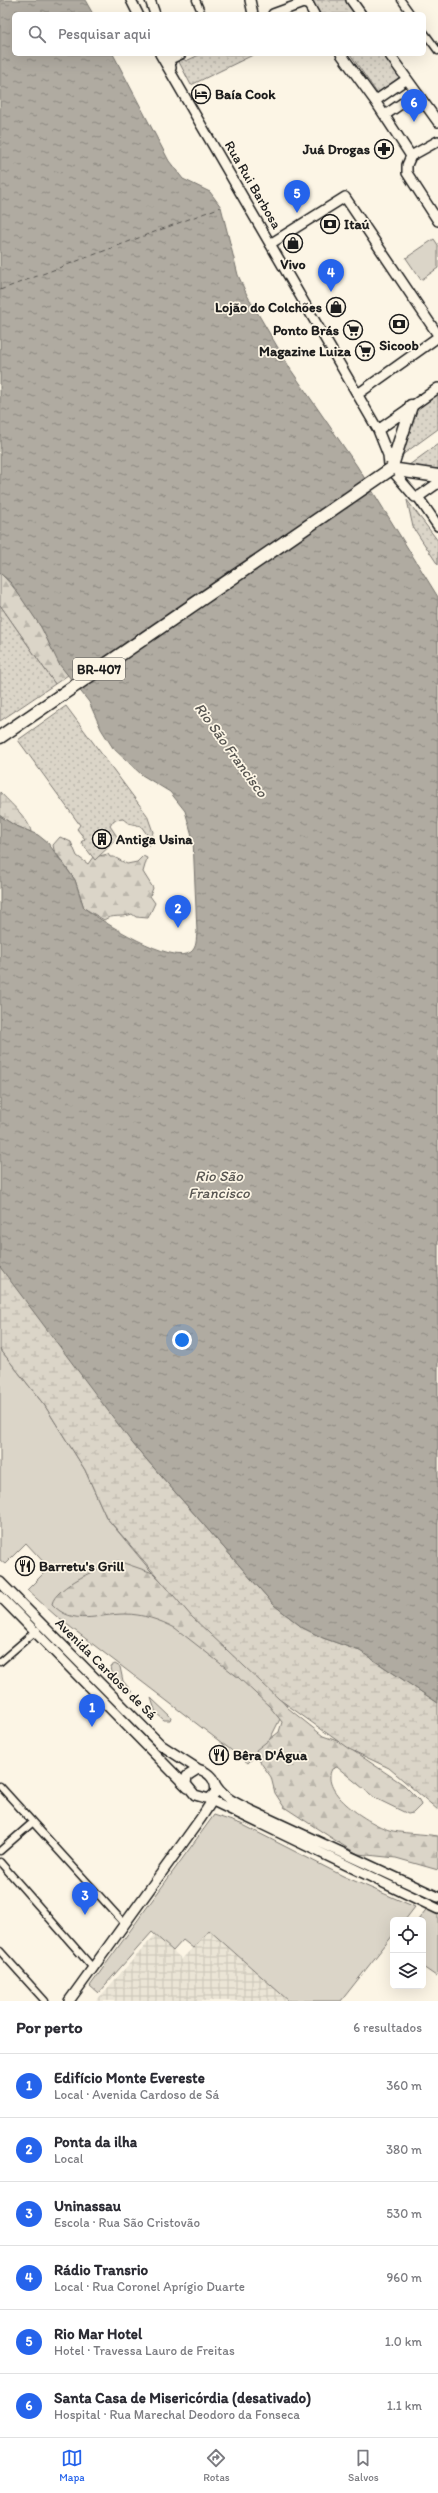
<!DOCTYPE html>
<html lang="pt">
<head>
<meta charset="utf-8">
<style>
  body { margin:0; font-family:Itim,sans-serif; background:#f2f2f3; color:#2b2b33 }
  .controls { position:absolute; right:12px; bottom:12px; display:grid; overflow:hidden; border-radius:6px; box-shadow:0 4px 16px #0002 }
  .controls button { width:36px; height:36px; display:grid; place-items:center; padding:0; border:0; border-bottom:1px solid #e1e1e2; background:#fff; color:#2b2b33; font:20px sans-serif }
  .you { position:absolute; left:182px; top:1340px; width:14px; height:14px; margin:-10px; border:3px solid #fff; border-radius:50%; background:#1a73e8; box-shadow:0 0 0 6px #1a73e833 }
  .badge { display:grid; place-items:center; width:26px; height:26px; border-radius:50%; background:#2563eb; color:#fff; font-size:13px; font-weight:700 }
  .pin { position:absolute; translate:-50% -33px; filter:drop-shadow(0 1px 2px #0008) }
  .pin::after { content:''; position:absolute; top:21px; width:14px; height:12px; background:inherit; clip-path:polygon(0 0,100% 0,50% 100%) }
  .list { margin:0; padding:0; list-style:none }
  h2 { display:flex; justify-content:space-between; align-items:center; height:52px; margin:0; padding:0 16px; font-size:17px }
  h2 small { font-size:13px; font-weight:400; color:#7c7c81 }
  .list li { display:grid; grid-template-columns:26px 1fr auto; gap:12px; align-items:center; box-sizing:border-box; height:64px; padding:0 16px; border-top:1px solid #e1e1e2 }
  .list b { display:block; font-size:15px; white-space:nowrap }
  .list p { margin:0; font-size:13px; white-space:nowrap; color:#7c7c81 }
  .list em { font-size:13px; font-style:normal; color:#7c7c81 }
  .icon { flex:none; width:22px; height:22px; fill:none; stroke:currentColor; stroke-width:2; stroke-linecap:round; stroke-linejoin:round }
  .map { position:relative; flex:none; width:438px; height:2001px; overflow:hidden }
  .search { position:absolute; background:#fff; box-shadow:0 4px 16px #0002; left:12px; right:12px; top:12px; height:44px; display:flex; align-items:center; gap:10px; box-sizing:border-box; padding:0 14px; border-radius:6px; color:#7c7c81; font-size:15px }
  .sheet { height:436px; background:#fff }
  nav { display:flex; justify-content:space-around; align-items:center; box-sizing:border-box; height:56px; border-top:1px solid #e1e1e2; background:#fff; font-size:11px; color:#7c7c81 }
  nav a { display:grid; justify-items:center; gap:2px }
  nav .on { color:#2563eb }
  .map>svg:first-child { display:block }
  .industrial { fill:url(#industrial-grid) }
  .green { fill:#dbd5c8; stroke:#7c7872 }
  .forest { fill:url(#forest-firs); stroke:#7c7872 }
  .wetland { fill:url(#wetland-marsh); stroke:#7c7872 }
  .park { fill:url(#park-dots); stroke:#7c7872 }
  .water { fill:url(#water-ripples); stroke:#75726c }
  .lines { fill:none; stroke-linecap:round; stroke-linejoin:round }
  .ferry { stroke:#575551; stroke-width:1; stroke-dasharray:5 4; stroke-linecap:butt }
  .street-casing { stroke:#1c1c1c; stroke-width:9 }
  .secondary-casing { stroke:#1c1c1c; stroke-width:12 }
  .highway-casing { stroke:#1c1c1c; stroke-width:15 }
  .street { stroke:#fcf5e5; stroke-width:6 }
  .secondary { stroke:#fcf5e5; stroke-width:9 }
  .highway { stroke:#fcf5e5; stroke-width:12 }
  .highway-bridge-casing { stroke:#1c1c1c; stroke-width:15; stroke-linecap:butt }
  .highway-bridge { stroke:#fcf5e5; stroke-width:12 }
  .labels { text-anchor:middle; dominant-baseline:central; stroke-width:3.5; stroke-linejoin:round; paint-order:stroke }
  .shield { fill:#fcf5e5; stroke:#5f5d58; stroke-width:1 }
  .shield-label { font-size:13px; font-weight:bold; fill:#1c1c1c }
  .poi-label { font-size:14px; font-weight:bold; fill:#1c1c1c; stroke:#fcf5e5; text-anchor:start }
  .street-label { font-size:14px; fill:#1c1c1c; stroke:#fcf5e5 }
  .water-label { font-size:15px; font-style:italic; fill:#575551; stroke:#fcf5e5 }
</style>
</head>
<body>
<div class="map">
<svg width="438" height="2001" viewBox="0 0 438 2001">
  <defs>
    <pattern id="industrial-grid" width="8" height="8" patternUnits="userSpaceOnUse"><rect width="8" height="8" fill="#ebe5d6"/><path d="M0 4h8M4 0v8" fill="none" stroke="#c9c4b7"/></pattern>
    <pattern id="forest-firs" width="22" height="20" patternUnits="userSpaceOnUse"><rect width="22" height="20" fill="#dbd5c8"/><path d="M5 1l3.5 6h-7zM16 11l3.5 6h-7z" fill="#bbb6ab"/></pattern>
    <pattern id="wetland-marsh" width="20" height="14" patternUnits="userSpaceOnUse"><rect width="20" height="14" fill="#dbd5c8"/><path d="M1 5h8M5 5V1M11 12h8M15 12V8" fill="none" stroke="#bbb6ab"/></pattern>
    <pattern id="park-dots" width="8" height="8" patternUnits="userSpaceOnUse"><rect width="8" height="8" fill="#dbd5c8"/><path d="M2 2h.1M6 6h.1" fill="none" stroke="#bbb6ab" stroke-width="1.8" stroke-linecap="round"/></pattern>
    <pattern id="water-ripples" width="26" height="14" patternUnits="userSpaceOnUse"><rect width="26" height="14" fill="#b0aba1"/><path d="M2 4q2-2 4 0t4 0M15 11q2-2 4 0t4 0" fill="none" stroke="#8e8a82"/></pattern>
  </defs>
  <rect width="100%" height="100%" fill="#fcf5e5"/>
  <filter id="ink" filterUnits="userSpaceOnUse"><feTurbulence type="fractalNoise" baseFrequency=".025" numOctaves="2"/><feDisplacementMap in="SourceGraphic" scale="8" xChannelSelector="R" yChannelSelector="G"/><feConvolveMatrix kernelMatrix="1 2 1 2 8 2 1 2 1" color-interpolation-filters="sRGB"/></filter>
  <g filter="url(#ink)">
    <path class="industrial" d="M209 1930 289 2001H96L155 1935 182 1959Z"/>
    <path class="green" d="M434 239 438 245V268L421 280 406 258Z
      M0 1349 45 1406 85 1470 106 1517 150 1570 248 1671 287 1705 268 1743 248 1763 56 1616 27 1590 49 1568 26 1543 5 1564 0 1560Z
      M115 1664 120 1667 123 1681 132 1692C119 1689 112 1679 111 1666Z
      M151 1698 171 1717 170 1720H164L156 1713Z
      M214 1815 241 1824 343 1876 415 1907 405 1920H393V1935L341 2001H289L209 1930 193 1948 183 1940 173 1951 152 1932 98 1993 90 1986Z
      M435 1898 438 1899V1973L436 1976 423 1967V1920H418Z"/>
    <path class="forest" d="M0 573C16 588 29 608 41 627 51 643 56 660 68 675L55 684 0 605Z
      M60 837 71 842 77 856 88 864 93 857 95 859 99 856 108 854 110 857H114L127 864 137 862 143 856 147 858 143 872 153 888 150 896 155 903 148 918 136 917 132 914C122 918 112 914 104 920L84 908 75 880 54 850 53 845Z
      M118 1561 153 1573 264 1681 288 1708 323 1736 340 1742 404 1785 419 1800 421 1805 413 1813 408 1814 375 1798 337 1767 332 1769C319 1793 370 1824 389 1830 398 1833 426 1834 438 1836V1870L396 1858 358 1854 344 1846 284 1807 275 1793 271 1777 261 1763 256 1750 279 1732 282 1722 270 1707 239 1678 175 1628C160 1620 142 1614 125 1614 98 1614 73 1627 52 1604 55 1587 102 1566 118 1561Z"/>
    <path class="wetland" d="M0 792C9 802 30 820 31 832L14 825 0 816Z
      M0 1236 133 1444 274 1605 303 1628 323 1638 360 1651 438 1703V1810L389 1768 349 1749 279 1699 192 1617 106 1517 85 1470 45 1406 0 1349Z"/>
    <path class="park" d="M314 0H347L357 14H321L310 2Z
      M201 54H255L191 85 178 60 182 58 186 61Z
      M350 54H384L400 77 377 93Z
      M438 392V429L398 458 412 410Z
      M438 444V469L405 468Z
      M407 500 438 541V565L413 527Z
      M0 605 55 684 0 721Z
      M66 706 147 815 153 832 149 846 148 836 141 826 128 823 123 819 114 820 110 826 118 838 95 860 81 842 85 839 77 829 80 825 18 740Z"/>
    <path class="water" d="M0 0H85L93 14H14V54H113L169 161 183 179 210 192 221 207 238 275 247 295 291 370 357 466 438 597V1703L360 1651 323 1638 303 1628 274 1605 133 1444 0 1267V816L14 825 38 835 48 843 75 880 84 908C101 921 173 966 191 952 197 947 196 940 197 932L193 839 185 811 170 792 142 775 113 748 101 729 89 702 59 664 41 627 11 583 0 573Z"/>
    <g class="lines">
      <path class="ferry" d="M0 290 221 207"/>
      <defs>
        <path id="street" d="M196 0 202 14
          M401 0 411 14
          M424 32 438 51
          M0 1662 37 1630
          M0 1786 125 1924
          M0 1851 32 1823
          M0 1862 93 1968
          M0 1951 45 2001"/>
        <path id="secondary" d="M131 0 138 14
          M150 0 155 14
          M250 0 253 14
          M351 0 361 14
          M273 14 303 3 309 5 314 14
          M160 54 378 430 388 455 389 465
          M168 54 171 68
          M341 54 375 101 411 156
          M389 54 438 122
          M166 61 181 54
          M375 101 407 79
          M385 115 417 93
          M411 156 407 165V173L438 221
          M411 156 438 141
          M270 244 345 197 438 335
          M358 394 438 337
          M378 430 438 388
          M390 468 415 497 421 495 438 483
          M418 497 438 526
          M0 1582 161 1745 198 1769
          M0 1596 188 1788
          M198 1769C209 1772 218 1781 215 1793L209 1799 195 1795 186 1784 187 1776Z
          M214 1782C221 1797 236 1803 250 1810L438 1897
          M69 2001 201 1818 210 1804 209 1799 438 1909"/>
        <path id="highway" d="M411 406 391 469 438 476
          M0 737 285 542"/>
      </defs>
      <use href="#street" class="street-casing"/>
      <use href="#secondary" class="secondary-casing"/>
      <use href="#highway" class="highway-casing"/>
      <use href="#street" class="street"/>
      <use href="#secondary" class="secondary"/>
      <use href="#highway" class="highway"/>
      <defs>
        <path id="highway-bridge" d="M285 542 391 469"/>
      </defs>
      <use href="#highway-bridge" class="highway-bridge-casing"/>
      <use href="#highway-bridge" class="highway-bridge"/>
    </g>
  </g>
  <defs>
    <symbol id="hotel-ring" viewBox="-11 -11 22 22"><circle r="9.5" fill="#fcf5e5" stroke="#1c1c1c" stroke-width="1.5"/><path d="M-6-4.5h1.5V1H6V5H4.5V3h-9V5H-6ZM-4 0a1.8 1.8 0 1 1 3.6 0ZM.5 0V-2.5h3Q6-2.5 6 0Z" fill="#1c1c1c"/></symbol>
    <symbol id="pharmacy-ring" viewBox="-11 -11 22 22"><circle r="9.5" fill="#fcf5e5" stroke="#1c1c1c" stroke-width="1.5"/><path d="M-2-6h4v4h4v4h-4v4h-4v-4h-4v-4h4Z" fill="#1c1c1c"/></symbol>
    <symbol id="bank-ring" viewBox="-11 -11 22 22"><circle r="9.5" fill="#fcf5e5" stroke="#1c1c1c" stroke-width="1.5"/><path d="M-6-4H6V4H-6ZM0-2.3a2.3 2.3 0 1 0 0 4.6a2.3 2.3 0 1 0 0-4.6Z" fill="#1c1c1c"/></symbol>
    <symbol id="shop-ring" viewBox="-11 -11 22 22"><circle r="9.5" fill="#fcf5e5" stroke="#1c1c1c" stroke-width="1.5"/><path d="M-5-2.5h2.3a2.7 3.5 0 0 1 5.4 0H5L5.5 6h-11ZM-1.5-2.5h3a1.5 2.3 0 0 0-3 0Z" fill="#1c1c1c"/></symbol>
    <symbol id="supermarket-ring" viewBox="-11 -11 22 22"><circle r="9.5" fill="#fcf5e5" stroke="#1c1c1c" stroke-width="1.5"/><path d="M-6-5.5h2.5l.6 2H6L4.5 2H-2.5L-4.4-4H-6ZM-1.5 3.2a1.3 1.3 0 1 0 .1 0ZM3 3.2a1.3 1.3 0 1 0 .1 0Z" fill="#1c1c1c"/></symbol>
    <symbol id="building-ring" viewBox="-11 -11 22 22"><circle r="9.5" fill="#fcf5e5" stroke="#1c1c1c" stroke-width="1.5"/><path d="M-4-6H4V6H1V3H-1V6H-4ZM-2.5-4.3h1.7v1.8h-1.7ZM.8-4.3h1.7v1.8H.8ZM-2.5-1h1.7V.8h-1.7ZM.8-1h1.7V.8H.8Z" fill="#1c1c1c"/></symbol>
    <symbol id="restaurant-ring" viewBox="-11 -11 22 22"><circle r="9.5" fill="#fcf5e5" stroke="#1c1c1c" stroke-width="1.5"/><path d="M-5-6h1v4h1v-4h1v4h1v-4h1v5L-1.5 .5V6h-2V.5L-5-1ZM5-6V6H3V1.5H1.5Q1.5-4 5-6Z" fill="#1c1c1c"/></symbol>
  </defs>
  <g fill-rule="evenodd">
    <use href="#hotel-ring" x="190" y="83" width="22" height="22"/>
    <use href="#pharmacy-ring" x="373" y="138" width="22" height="22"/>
    <use href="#bank-ring" x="319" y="213" width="22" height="22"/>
    <use href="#shop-ring" x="282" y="232" width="22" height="22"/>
    <use href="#shop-ring" x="325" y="296" width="22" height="22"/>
    <use href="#bank-ring" x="388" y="313" width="22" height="22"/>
    <use href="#supermarket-ring" x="342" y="319" width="22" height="22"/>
    <use href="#supermarket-ring" x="354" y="340" width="22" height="22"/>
    <use href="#building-ring" x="91" y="828" width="22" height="22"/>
    <use href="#restaurant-ring" x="14" y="1555" width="22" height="22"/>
    <use href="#restaurant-ring" x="208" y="1744" width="22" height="22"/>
  </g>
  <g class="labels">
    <rect class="shield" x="73" y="658" width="52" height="22" rx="3"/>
    <g class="shield-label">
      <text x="99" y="669">BR-407</text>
    </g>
    <g class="poi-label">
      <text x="215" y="94">Baía Cook</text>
      <text x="370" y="149" text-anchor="end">Juá Drogas</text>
      <text x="344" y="224">Itaú</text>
      <text x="293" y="264" text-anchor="middle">Vivo</text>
      <text x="322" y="307" text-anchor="end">Lojão do Colchões</text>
      <text x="339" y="330" text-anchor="end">Ponto Brás</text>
      <text x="399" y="345" text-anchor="middle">Sicoob</text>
      <text x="351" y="351" text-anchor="end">Magazine Luiza</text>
      <text x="116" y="839">Antiga Usina</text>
      <text x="39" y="1566">Barretu's Grill</text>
      <text x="233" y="1755">Bêra D'Água</text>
    </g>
    <g class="street-label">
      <text transform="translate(253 185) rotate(60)">Rua Rui Barbosa</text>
      <text transform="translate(106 1669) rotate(45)">Avenida Cardoso de Sá</text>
    </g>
    <g class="water-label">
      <text transform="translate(231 750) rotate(54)">Rio São Francisco</text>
      <text x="219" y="1176">Rio São<tspan x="219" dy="17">Francisco</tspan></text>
    </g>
  </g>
</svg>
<div class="controls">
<button><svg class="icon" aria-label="locate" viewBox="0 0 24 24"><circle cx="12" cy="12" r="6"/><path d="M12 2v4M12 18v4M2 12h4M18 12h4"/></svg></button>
<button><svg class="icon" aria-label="layers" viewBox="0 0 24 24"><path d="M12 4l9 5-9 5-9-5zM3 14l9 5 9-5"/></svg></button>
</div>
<div class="you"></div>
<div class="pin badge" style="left:92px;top:1727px">1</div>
<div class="pin badge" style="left:178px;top:928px">2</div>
<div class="pin badge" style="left:85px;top:1915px">3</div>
<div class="pin badge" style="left:331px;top:292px">4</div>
<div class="pin badge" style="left:297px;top:213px">5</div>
<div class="pin badge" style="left:414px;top:122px">6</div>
<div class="search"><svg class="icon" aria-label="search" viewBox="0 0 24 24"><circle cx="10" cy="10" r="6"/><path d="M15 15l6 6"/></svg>Pesquisar aqui</div>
</div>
<section class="sheet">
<h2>Por perto<small>6 resultados</small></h2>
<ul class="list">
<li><span class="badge">1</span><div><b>Edifício Monte Evereste</b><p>Local · Avenida Cardoso de Sá</p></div><em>360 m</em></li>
<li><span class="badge">2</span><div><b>Ponta da ilha</b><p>Local</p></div><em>380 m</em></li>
<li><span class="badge">3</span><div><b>Uninassau</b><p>Escola · Rua São Cristovão</p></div><em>530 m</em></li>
<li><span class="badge">4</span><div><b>Rádio Transrio</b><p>Local · Rua Coronel Aprígio Duarte</p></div><em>960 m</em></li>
<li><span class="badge">5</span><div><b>Rio Mar Hotel</b><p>Hotel · Travessa Lauro de Freitas</p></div><em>1.0 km</em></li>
<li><span class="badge">6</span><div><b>Santa Casa de Misericórdia (desativado)</b><p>Hospital · Rua Marechal Deodoro da Fonseca</p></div><em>1.1 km</em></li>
</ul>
</section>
<nav>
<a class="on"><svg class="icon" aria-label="map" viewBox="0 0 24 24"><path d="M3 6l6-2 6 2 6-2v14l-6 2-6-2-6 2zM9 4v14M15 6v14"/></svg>Mapa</a>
<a><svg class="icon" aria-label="directions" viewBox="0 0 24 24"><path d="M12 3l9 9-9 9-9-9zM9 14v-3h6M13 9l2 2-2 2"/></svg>Rotas</a>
<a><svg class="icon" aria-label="saved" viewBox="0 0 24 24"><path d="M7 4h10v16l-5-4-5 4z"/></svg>Salvos</a>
</nav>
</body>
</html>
